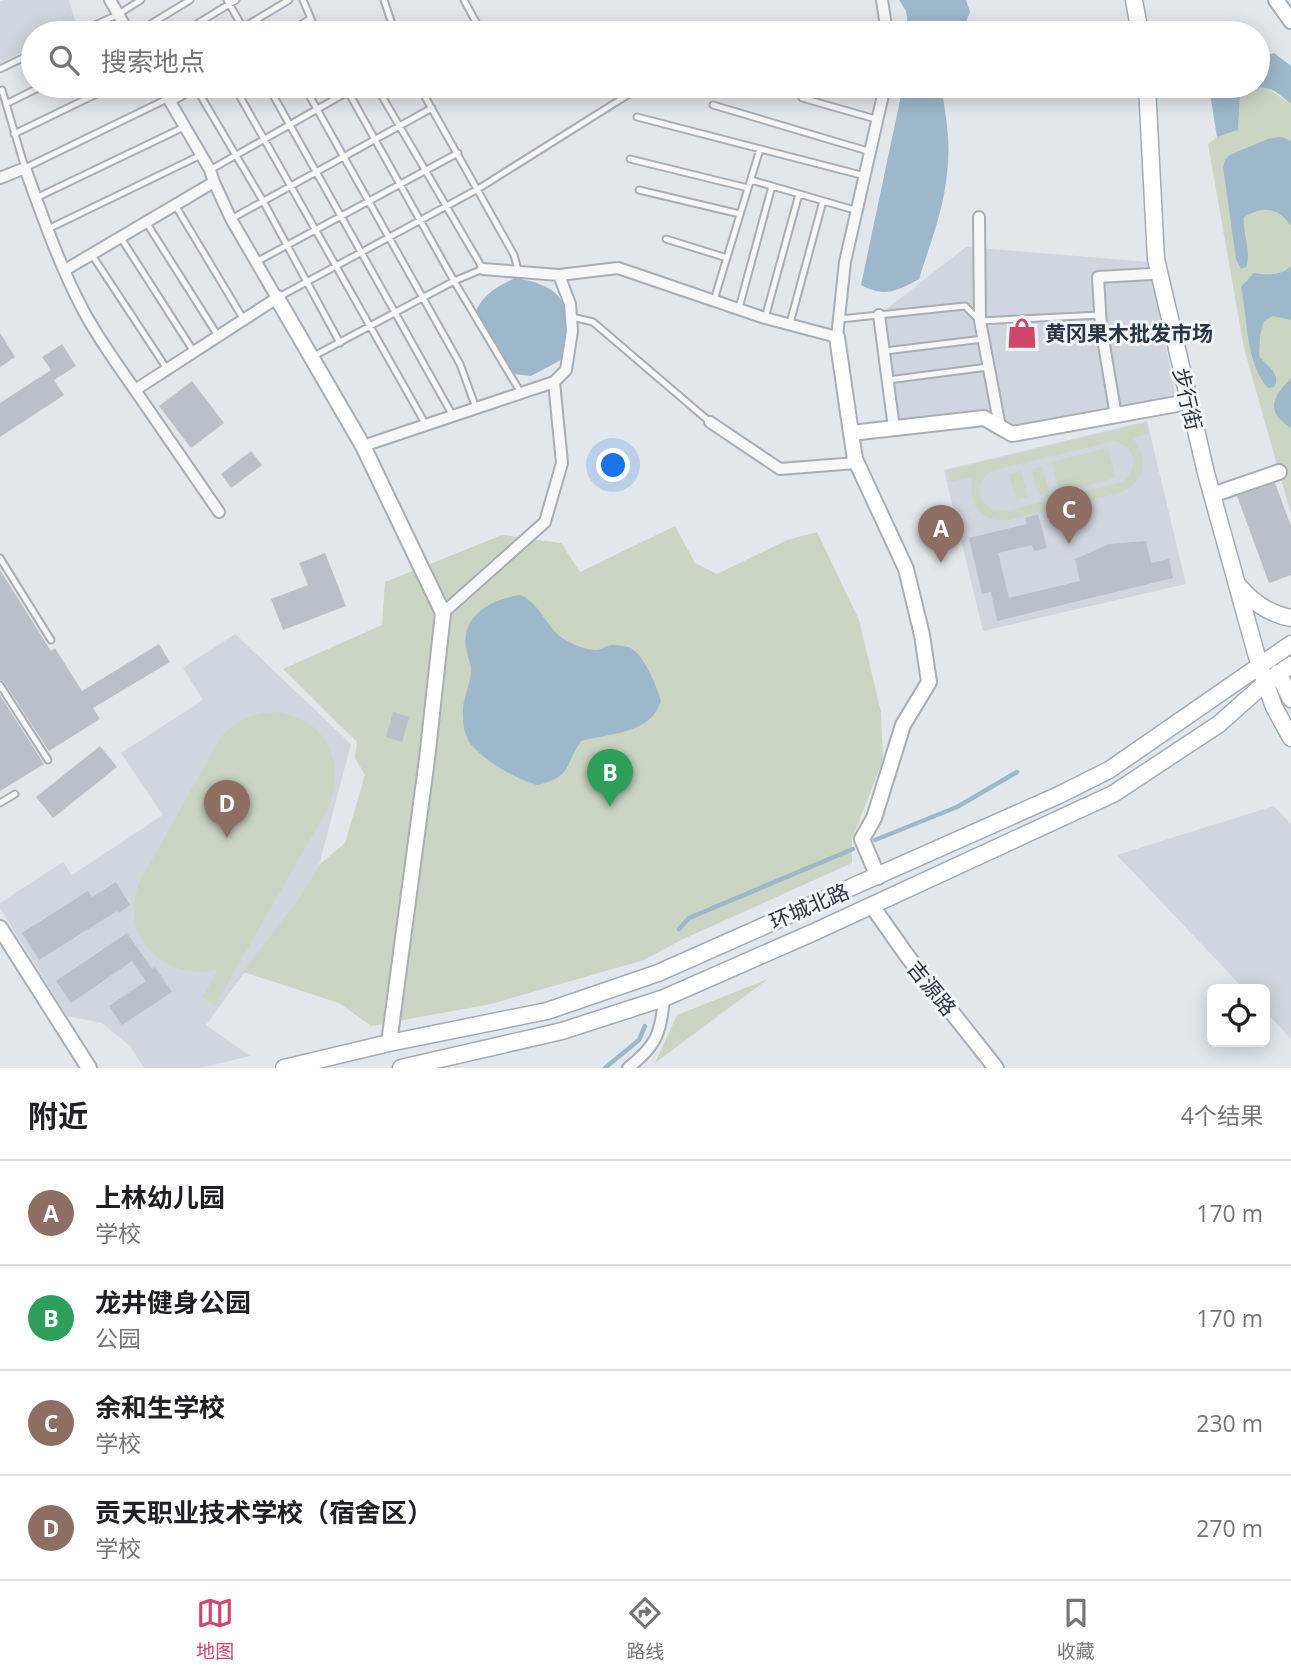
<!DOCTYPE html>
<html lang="zh">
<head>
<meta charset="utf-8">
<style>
  body { margin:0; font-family:"Open Sans","Noto Sans SC",sans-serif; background:#f2f2f2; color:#202124 }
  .controls { position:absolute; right:21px; bottom:21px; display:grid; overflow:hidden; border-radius:10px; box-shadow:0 4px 18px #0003 }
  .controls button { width:63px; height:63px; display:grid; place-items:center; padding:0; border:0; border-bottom:2px solid #e0e0e0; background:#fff; color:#202124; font:35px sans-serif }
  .you { position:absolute; left:614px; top:466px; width:24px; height:24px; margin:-18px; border:5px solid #fff; border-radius:50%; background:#1a73e8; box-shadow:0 0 0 10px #1a73e833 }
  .badge { display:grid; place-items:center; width:46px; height:46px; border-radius:50%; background:#d0476b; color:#fff; font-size:23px; font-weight:700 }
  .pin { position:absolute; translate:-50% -58px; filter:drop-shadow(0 2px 4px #0008) }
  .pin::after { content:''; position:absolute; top:37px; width:24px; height:21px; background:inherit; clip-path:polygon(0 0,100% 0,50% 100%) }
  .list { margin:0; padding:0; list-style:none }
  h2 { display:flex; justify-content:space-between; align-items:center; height:91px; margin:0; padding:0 28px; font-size:30px }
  h2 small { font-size:23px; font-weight:400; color:#757577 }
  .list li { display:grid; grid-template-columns:46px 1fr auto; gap:21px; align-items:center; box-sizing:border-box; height:105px; padding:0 28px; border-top:2px solid #e0e0e0 }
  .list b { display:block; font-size:26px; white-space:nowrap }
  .list p { margin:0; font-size:23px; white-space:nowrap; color:#757577 }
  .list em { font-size:23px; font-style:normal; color:#757577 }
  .icon { flex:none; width:38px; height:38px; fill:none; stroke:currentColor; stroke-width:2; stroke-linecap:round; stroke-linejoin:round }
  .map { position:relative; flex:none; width:1291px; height:1068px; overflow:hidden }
  .search { position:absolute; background:#fff; box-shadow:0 4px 18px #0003; left:21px; right:21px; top:21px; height:77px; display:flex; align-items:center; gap:18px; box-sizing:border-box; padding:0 24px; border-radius:38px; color:#757577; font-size:26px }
  .sheet { height:511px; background:#fff }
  nav { display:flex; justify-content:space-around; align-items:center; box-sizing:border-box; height:98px; border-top:2px solid #e0e0e0; background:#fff; font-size:19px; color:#757577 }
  nav a { display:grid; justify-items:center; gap:4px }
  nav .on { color:#d0476b }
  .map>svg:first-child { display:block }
  .built { fill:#d0d6dd }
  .green { fill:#cad5c3; fill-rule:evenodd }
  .water { fill:#9db8cb }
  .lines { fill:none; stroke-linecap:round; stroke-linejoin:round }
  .stream { stroke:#9db8cb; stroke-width:4.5 }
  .building { fill:#b9c0c8 }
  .lane-casing { stroke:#a7aeb5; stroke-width:9 }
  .street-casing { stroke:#a7aeb5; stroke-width:14 }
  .secondary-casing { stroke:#a7aeb5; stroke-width:18 }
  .primary-casing { stroke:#a1acb7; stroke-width:19 }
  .lane { stroke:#f5f7f9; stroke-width:5 }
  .street { stroke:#f5f7f9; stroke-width:10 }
  .secondary { stroke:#fff; stroke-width:14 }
  .primary { stroke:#fff; stroke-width:16 }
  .labels { text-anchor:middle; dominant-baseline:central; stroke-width:6; stroke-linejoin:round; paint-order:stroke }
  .poi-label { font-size:21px; font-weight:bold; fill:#2a3643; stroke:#f2f5f8; text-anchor:start }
  .street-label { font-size:21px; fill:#2a3643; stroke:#f2f5f8 }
</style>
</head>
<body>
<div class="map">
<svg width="1291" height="1068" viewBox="0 0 1291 1068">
  <rect width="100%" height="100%" fill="#e2e7eb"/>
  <path class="built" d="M4 0H69L77 27 64 33H33V47L0 63V1Z
    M966 247 1150 262 1177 404 1012 434 984 418 894 428 879 315Z
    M1147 421 1186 584 983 631 944 470Z
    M235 634 351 744 319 865 299 898 206 1025 250 1056 200 1068H144L130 1046 102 1023 67 1016 0 908V903L63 862 72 875 163 815 121 753 203 700 183 668Z
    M1274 806 1291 824V1039L1265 1011V989H1244L1117 855Z"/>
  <path class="green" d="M1266 87 1291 104V514L1244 348 1208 144 1217 137 1238 130 1240 96 1254 88Z
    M1145 423 1148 434 1132 438C1151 457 1145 484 1119 493L1008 520C981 523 966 502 973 477L949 482 947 471ZM1115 441 1129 448 1134 461 1130 476 1122 482 1006 511 991 509 981 499C977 486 982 476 994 470Z
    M1108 448 1115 478 1059 492 1052 462Z
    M1042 466 1049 492 1038 495 1031 469Z
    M1021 471 1028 497 1016 500 1009 474Z
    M675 526 695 563 717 574 787 540 817 532 859 620 881 712 883 760 852 839V863L681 940 644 960 491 1004 371 1026 339 1003 243 972 299 898 319 865 345 843 365 775 355 758 357 742 283 669 382 625 385 582 502 535 561 543 580 572Z
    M277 712C329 720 347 765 327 810L215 1005 202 998 218 970C161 982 116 934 141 879L221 737C236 720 255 712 277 712Z
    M768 979 655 1063 677 1015Z"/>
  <path class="water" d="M899 0H966L970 12 966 22 954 33H909L906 11Z
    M1274 53 1291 66V104C1271 87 1263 81 1240 96L1238 130 1217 137 1210 94 1215 86H1258V58Z
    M903 86H941C946 115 951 143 947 173 944 209 930 244 919 279 897 291 885 298 861 285Z
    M1282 137 1291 141V226C1278 206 1263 206 1244 217 1242 233 1252 252 1246 267L1241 269 1236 259 1223 167 1225 160 1230 155 1270 138Z
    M1291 266V320L1273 316 1264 321 1260 336 1259 356C1267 366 1282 374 1274 387L1268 388C1245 362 1248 319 1241 287L1254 273C1267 275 1281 276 1291 266Z
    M515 278C569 286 574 311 561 360L531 376 514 374 475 313C483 294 496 287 515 278Z
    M1291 378V428C1265 411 1272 398 1291 378Z
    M520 595C539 602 545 625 561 637 570 643 586 651 597 650 602 650 606 645 612 645 615 645 625 646 628 647 643 651 657 687 661 701 650 735 609 733 581 741 564 765 573 776 538 785 518 781 482 759 470 743 465 736 463 725 463 717 461 701 471 685 471 669 471 663 467 655 466 648 461 615 492 599 520 595Z"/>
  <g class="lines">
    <path class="stream" d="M875 840 957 807 1017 772
      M679 929 689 918 853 849
      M605 1068 639 1040 645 1026"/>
  </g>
  <path class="building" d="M0 333 15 357 0 367Z
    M62 344 76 366 54 380 64 395 0 437V403L51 370 42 357Z
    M192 381 224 423 191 448 159 406Z
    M251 451 262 465 231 488 221 474Z
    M1275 483 1291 526V575L1269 583 1237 496Z
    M1038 514 1047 548 1034 551 1032 545 998 553 1009 598 1080 581 1075 559 1109 544 1146 541 1151 563 1169 559 1173 578 997 621 991 592 982 594 969 538 1027 524 1025 518Z
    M325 553 346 606 283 630 271 599 308 585 299 563Z
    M0 570 51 651 55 648 82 691 159 644 170 662 93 708 100 719 49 751 4 682 0 680Z
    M0 695 44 764 0 791Z
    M393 712 409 717 402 742 386 737Z
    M100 746 117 767 53 818 36 797Z
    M116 882 130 905 119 913 117 911 39 960 22 933 88 891 92 897Z
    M127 933 152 969 155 967 172 992 122 1025 109 1006 146 981 132 961 71 1003 56 981Z"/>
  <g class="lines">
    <defs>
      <path id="lane" d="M227 0 246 33
        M303 0 317 33
        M384 0 395 33
        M464 0 482 33
        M77 33 117 15 141 0
        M136 33 190 0
        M182 33 236 0
        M234 33 289 0
        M287 33 310 19
        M0 69 33 53
        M234 86 426 425
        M268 86 453 416
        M304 86 460 364 476 408
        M345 86 454 281 521 393
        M419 86 514 255 518 270
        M874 86 885 89
        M196 88 263 201 340 343
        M0 91 2 90 25 168 167 99
        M802 98 879 120
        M170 103 200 86
        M6 104 42 86
        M713 105 871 152
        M637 117 865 176
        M14 134 113 86
        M630 159 748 188
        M210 170 358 86
        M751 180 858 211
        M639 190 740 214
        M36 198 184 127
        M175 205 244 320
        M231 219 432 108
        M146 222 218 336
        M48 229 201 155
        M121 238 194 352
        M666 239 727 258
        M92 255 167 369
        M256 262 458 153
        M277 298 478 189 642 86
        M714 300 760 149
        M739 308 772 186
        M572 317 593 322 710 422
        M765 318 799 194
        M840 319 965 306 980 321 1100 315
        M790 323 823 201
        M885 351 983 339
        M314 356 454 281 483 269 376 86
        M888 380 988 367
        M0 558 51 640
        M0 685 48 760
        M0 803 15 794"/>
      <path id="street" d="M110 0 129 33
        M882 0 887 33
        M161 86 210 170 214 182
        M0 178 25 168C42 215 59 264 82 308 97 337 117 364 135 390L277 298 231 219 214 182 65 270
        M979 217 980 321 1000 427
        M483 269 559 275
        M879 315 894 428
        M135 390 219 512
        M1116 416 1101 327 1098 277 1151 274
        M710 422 780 469 856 463
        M363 446 554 382
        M443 613 545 522 562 463 554 382 566 370 572 331 570 304 559 275 618 268 765 318 837 337 845 262 885 86
        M628 1068C656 1046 661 1034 664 998"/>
      <path id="secondary" d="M1276 0 1291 21
        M277 298 363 446 443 613 427 759 389 1043
        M837 337 851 433
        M1215 494 1279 472
        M878 877 862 839 874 818 903 725 929 682 922 635 906 569 855 459 851 433 984 418 1012 434 1177 404
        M872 906 908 957 996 1068
        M0 928 89 1068"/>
      <path id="primary" d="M1134 0 1140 33
        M1147 86 1156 259 1206 473 1259 664 1274 707 1291 738
        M1238 585C1252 602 1269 614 1291 618
        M1278 673 1291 699
        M284 1068 389 1043 547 1011 658 973 1059 795 1109 770 1291 644
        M401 1068 562 1031 664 998 812 933 1113 794 1219 724 1265 683 1291 665"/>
    </defs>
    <use href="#lane" class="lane-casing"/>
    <use href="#street" class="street-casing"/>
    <use href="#secondary" class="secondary-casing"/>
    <use href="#primary" class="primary-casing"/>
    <use href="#lane" class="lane"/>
    <use href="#street" class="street"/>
    <use href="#secondary" class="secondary"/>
    <use href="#primary" class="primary"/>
  </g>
  <defs>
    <symbol id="shop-bare" viewBox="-9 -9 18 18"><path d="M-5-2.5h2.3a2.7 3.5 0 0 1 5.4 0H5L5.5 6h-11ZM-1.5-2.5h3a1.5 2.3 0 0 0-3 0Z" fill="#d0476b" stroke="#f2f5f8" stroke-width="2.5" paint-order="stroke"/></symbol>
  </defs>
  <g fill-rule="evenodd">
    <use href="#shop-bare" x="1000" y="311" width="44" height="44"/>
  </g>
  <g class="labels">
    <g class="poi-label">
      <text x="1045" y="333">黄冈果木批发市场</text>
    </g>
    <g class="street-label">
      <text transform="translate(1188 399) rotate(77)">步行街</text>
      <text transform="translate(809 906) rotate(-23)">环城北路</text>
      <text transform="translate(932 988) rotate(51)">吉源路</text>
    </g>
  </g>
</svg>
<div class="controls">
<button><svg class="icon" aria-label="locate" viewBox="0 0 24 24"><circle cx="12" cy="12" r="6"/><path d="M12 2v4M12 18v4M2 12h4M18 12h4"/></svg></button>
</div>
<div class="you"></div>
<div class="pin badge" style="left:941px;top:563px;background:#8d6e63">A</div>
<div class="pin badge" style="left:610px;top:807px;background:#2e9e5b">B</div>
<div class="pin badge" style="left:1069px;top:544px;background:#8d6e63">C</div>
<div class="pin badge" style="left:227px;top:838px;background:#8d6e63">D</div>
<div class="search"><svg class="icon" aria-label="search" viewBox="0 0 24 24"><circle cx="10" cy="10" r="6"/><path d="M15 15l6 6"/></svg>搜索地点</div>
</div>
<section class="sheet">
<h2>附近<small>4个结果</small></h2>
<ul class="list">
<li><span class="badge" style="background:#8d6e63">A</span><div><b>上林幼儿园</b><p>学校</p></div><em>170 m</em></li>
<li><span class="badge" style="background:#2e9e5b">B</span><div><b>龙井健身公园</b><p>公园</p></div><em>170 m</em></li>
<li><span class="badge" style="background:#8d6e63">C</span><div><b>余和生学校</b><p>学校</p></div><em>230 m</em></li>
<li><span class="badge" style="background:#8d6e63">D</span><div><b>贡天职业技术学校（宿舍区）</b><p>学校</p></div><em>270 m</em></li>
</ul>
</section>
<nav>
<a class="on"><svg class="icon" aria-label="map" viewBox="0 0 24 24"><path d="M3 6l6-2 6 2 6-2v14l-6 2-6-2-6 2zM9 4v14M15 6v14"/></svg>地图</a>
<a><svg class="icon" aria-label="directions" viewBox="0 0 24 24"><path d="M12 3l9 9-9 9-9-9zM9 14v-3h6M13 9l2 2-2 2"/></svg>路线</a>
<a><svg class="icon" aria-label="saved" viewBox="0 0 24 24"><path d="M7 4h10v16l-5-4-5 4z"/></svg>收藏</a>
</nav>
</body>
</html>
